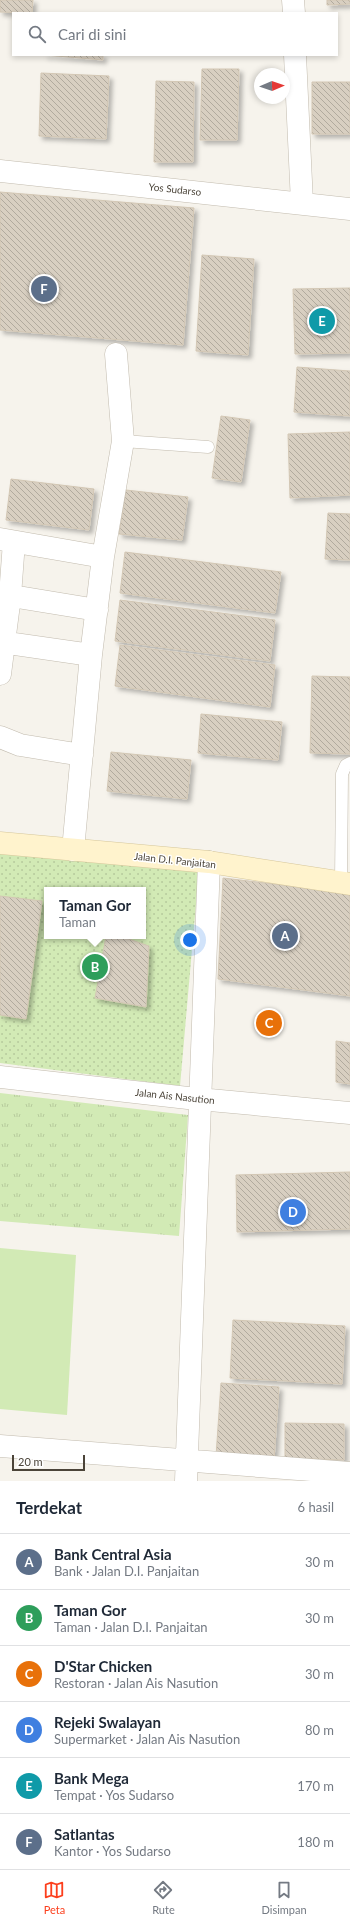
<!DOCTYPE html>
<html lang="id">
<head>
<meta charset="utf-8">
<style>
  body { margin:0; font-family:Lato,sans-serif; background:#f6f6f7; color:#1f2937 }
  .compass { position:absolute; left:254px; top:68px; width:36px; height:36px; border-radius:50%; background:#fff; box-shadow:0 2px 6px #0003; rotate:88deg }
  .scale { position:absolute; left:12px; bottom:10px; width:73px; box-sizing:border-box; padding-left:4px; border:2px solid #4b4439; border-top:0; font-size:11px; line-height:14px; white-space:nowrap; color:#4b4439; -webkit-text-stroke:3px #fff; paint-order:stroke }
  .you { position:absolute; left:190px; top:940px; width:14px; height:14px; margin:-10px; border:3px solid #fff; border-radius:50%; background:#1a73e8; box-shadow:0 0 0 6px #1a73e833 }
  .badge { display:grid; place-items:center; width:26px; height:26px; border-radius:50%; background:#fc3f1d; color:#fff; font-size:13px; font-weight:700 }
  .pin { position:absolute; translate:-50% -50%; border:2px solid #fff; box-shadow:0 1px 4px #0006 }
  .popup { position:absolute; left:44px; top:887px; width:102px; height:52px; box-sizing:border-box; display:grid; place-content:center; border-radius:0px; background:#fff; filter:drop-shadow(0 1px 3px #0005); font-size:13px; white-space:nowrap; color:#747a83 }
  .popup b { font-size:15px; color:#1f2937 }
  .popup::after { content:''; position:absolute; left:50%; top:100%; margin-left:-8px; border:8px solid transparent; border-top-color:#fff }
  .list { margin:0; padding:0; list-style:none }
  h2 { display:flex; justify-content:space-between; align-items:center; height:52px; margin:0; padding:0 16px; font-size:17px }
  h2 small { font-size:13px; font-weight:400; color:#747a83 }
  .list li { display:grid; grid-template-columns:26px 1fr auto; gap:12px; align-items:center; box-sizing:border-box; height:56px; padding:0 16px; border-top:1px solid #e0e1e3 }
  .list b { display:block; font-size:15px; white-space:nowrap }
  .list p { margin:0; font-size:13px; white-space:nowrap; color:#747a83 }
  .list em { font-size:13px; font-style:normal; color:#747a83 }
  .icon { flex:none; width:22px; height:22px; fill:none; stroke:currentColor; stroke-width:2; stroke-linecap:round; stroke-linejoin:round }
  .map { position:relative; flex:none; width:350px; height:1481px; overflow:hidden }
  .search { position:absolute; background:#fff; box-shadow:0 2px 6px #0003; left:12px; right:12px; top:12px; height:44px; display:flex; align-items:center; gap:10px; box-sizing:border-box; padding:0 14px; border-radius:0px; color:#747a83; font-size:15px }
  .sheet { height:388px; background:#fff }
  nav { display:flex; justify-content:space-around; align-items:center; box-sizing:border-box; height:56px; border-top:1px solid #e0e1e3; background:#fff; font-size:11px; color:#747a83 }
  nav a { display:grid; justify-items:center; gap:2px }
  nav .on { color:#fc3f1d }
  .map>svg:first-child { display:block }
  .grass { fill:url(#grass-tufts) }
  .park { fill:url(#park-dots); fill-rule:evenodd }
  .pitch { fill:#d2eab5 }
  .building { fill:url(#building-back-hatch); stroke:#d3c7b4; filter:url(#shadow) }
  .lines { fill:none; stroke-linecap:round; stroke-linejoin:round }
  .lane-casing { stroke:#c2bbae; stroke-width:13 }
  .street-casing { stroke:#c2bbae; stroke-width:23 }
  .secondary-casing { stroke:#d6c79b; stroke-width:23 }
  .lane { stroke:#fff; stroke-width:12 }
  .street { stroke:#fff; stroke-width:22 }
  .secondary { stroke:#fff3cd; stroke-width:22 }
  .labels { text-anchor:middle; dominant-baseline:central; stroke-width:3; stroke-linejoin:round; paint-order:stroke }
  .street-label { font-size:10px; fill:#4b4439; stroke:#fff }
</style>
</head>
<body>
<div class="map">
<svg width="350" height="1481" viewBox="0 0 350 1481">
  <defs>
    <pattern id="grass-tufts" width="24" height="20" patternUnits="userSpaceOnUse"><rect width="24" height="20" fill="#d2eab5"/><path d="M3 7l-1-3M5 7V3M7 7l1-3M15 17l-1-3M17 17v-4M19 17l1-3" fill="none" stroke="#b6ca9c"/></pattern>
    <pattern id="park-dots" width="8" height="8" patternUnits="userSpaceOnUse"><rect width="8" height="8" fill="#d2eab5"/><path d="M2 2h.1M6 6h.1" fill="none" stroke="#b6ca9c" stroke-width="1.8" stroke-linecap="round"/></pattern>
    <pattern id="building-back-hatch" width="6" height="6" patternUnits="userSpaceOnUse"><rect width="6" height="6" fill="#d8cfc1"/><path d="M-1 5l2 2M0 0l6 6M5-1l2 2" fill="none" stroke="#b1aa9e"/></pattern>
    <filter id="shadow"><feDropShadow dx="3.5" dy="3.5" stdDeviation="2" flood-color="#0004"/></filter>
  </defs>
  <rect width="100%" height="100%" fill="#f6f3ec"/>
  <path class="grass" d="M0 1093 188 1115 179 1236 0 1221Z"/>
  <path class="park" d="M0 853 199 870 180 1086 0 1063ZM47 890H143V936H47Z"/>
  <path class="pitch" d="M0 1248 76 1255 67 1415 0 1409Z"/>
  <path class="building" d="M0 0H33L32 13 0 12Z
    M327 0H350V4L327 5Z
    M44 55H103V60Z
    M202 69H239L237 140H200Z
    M41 73 109 76 106 139 39 136Z
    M156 81 194 82 193 162H154Z
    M312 82H350V134H312Z
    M0 192 194 208 183 345 0 330Z
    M202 255 254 259 248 355 196 351Z
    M350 288V353L295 354 293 289Z
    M297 367 350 371V416L294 412Z
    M221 416 250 420 241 482 212 478Z
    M350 432V495L290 498 288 434Z
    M11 479 94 489 89 530 6 520Z
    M126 490 188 497 182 540 119 534Z
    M328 513 350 514V560L325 559Z
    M125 552 281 572 275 613 120 593Z
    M120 600 275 620 270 661 115 641Z
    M120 645 275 665 270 707 115 686Z
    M312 676 350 677V754L310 753Z
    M201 714 282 722 278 760 198 753Z
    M111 752 191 760 187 799 107 791Z
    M223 878 350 893V996L218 979Z
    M0 896 42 901 26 1019 0 1015Z
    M106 936H120L149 946 146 1007 95 998Z
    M336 1041 350 1043V1084L336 1082Z
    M350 1172V1229L237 1232 236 1175Z
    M233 1320 345 1326 342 1384 230 1378Z
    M221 1383 279 1387 274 1460 216 1456Z
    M285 1423 344 1424V1460L285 1458Z"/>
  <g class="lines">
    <defs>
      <path id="lane" d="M123 441 208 447
        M341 882 342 774 346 765 350 763"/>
      <path id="street" d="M293 0 294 13
        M295 55 302 203
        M0 171 350 209
        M0 539 103 557
        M0 594 97 610
        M0 642 91 655
        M0 674 10 596 14 542
        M0 737 20 745 82 755
        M73 850 91 655 103 557 123 441 116 354
        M0 1077 188 1098 350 1113
        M0 1446 350 1473
        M186 1481 209 862"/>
      <path id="secondary" d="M0 843 209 862 350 884"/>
    </defs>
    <use href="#lane" class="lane-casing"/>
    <use href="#street" class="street-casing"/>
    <use href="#secondary" class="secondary-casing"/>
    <use href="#lane" class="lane"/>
    <use href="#street" class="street"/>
    <use href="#secondary" class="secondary"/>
  </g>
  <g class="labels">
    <g class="street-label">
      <text transform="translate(175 189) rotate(6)">Yos Sudarso</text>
      <text transform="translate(175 860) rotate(6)">Jalan D.I. Panjaitan</text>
      <text transform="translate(175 1096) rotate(6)">Jalan Ais Nasution</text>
    </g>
  </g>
</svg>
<svg class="compass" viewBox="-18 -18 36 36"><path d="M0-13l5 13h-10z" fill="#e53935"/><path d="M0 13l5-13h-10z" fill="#747a83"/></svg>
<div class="scale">20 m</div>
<div class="you"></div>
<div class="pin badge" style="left:285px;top:936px;background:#5c6f8a">A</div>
<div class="pin badge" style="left:95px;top:967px;background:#2e9e5b">B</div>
<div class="popup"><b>Taman Gor</b>Taman</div>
<div class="pin badge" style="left:269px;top:1023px;background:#e8710a">C</div>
<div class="pin badge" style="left:293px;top:1212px;background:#3f7fe0">D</div>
<div class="pin badge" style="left:322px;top:321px;background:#0f9aa8">E</div>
<div class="pin badge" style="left:44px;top:289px;background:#5c6f8a">F</div>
<div class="search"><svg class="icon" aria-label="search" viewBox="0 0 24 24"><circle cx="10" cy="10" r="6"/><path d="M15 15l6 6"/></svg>Cari di sini</div>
</div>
<section class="sheet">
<h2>Terdekat<small>6 hasil</small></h2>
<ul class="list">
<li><span class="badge" style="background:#5c6f8a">A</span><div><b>Bank Central Asia</b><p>Bank · Jalan D.I. Panjaitan</p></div><em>30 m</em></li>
<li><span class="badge" style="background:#2e9e5b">B</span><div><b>Taman Gor</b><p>Taman · Jalan D.I. Panjaitan</p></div><em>30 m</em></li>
<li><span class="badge" style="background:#e8710a">C</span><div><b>D'Star Chicken</b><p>Restoran · Jalan Ais Nasution</p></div><em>30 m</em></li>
<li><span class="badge" style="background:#3f7fe0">D</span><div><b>Rejeki Swalayan</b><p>Supermarket · Jalan Ais Nasution</p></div><em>80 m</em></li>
<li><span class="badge" style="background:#0f9aa8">E</span><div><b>Bank Mega</b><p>Tempat · Yos Sudarso</p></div><em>170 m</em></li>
<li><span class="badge" style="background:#5c6f8a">F</span><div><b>Satlantas</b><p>Kantor · Yos Sudarso</p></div><em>180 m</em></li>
</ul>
</section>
<nav>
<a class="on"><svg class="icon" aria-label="map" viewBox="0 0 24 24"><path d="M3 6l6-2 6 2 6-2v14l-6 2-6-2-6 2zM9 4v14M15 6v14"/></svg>Peta</a>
<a><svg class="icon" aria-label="directions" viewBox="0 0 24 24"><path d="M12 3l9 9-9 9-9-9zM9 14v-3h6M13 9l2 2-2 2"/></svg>Rute</a>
<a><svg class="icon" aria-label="saved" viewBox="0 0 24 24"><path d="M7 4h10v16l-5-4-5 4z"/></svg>Disimpan</a>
</nav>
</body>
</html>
